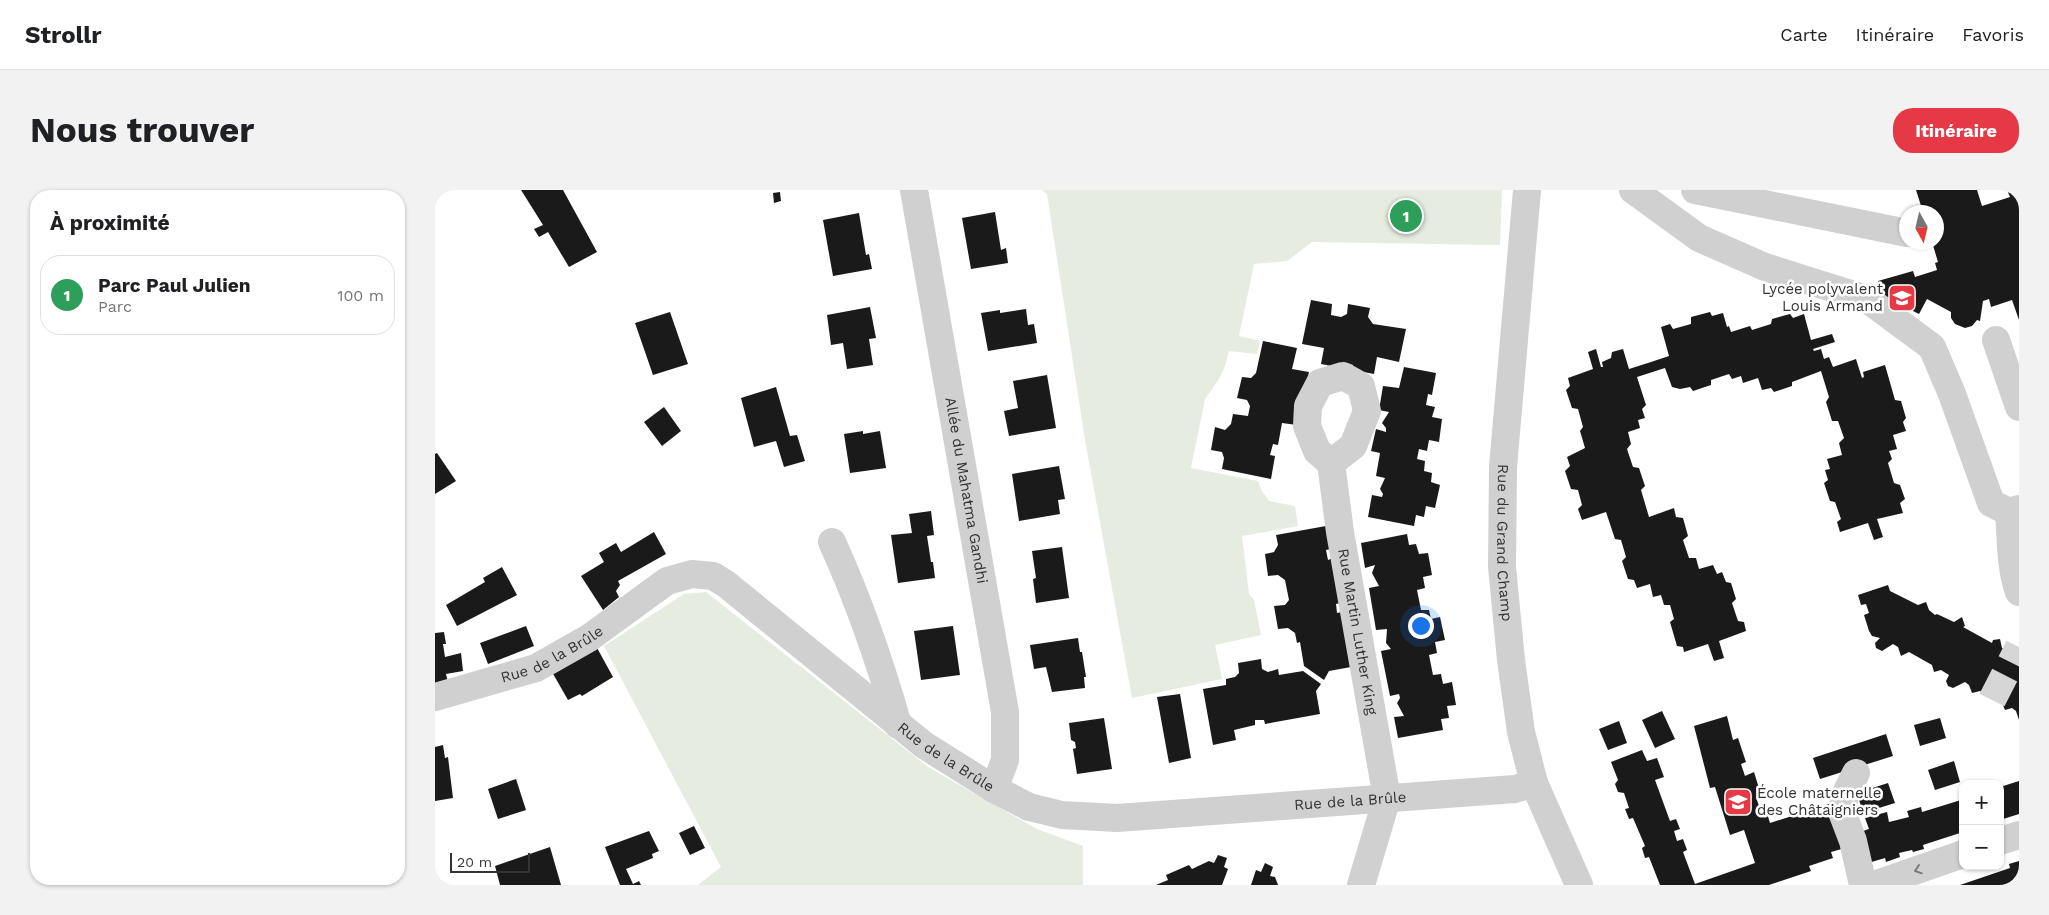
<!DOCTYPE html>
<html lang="fr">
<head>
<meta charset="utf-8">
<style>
  body { margin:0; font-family:"Work Sans",sans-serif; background:#f2f2f2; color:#202124 }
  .controls { position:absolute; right:15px; bottom:15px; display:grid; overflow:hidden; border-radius:10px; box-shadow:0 1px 4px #0004 }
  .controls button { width:45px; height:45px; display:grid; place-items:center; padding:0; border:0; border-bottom:1px solid #e0e0e0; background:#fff; color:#202124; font:25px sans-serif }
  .compass { position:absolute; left:1464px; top:15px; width:45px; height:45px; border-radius:50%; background:#fff; box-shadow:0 1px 4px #0004; rotate:172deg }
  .scale { position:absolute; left:15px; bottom:12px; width:80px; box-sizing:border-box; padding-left:5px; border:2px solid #333; border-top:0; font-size:14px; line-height:18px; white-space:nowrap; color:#333; -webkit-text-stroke:4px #fff; paint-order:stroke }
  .you { position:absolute; left:985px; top:435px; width:18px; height:18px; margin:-12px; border:4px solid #fff; border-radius:50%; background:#1a73e8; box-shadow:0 0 0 8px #1a73e833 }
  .badge { display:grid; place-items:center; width:32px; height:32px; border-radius:50%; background:#e63946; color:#fff; font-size:16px; font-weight:700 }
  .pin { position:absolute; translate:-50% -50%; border:2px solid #fff; box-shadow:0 1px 5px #0006 }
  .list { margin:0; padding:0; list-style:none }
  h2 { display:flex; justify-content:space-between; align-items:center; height:65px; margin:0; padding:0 20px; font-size:21px }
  h2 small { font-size:16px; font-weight:400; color:#757577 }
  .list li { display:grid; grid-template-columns:32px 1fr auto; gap:15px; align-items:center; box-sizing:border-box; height:80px; margin:0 10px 10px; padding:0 10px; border:1px solid #e0e0e0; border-radius:20px }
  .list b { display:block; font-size:19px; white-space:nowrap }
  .list p { margin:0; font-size:16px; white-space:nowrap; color:#757577 }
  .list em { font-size:16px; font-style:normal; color:#757577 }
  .map { position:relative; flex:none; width:1584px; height:695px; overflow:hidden; border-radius:20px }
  header { display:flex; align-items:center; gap:30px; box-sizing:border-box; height:70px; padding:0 25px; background:#fff; border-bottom:1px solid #e0e0e0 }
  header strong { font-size:24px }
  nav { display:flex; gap:28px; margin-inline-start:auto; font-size:18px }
  .intro { display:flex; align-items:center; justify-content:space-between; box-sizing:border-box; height:120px; padding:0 30px }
  h1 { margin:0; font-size:35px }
  .button { padding:12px 22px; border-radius:20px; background:#e63946; color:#fff; font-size:18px; font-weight:700 }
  main { display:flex; gap:30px; padding:0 30px }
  aside { flex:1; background:#fff; border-radius:20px; box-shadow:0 1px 4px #0004 }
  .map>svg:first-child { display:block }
  .green { fill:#e6ecdf }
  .building { fill:#1a1a1a }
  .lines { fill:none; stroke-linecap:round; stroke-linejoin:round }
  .minor-tunnel { stroke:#d6d6d6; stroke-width:28; stroke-dasharray:28 14; stroke-linecap:butt }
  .minor { stroke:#d0d0d0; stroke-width:28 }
  .oneway { stroke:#7a7a7a }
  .labels { text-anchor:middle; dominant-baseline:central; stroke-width:5; stroke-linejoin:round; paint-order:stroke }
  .poi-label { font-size:15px; fill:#333; stroke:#fff; text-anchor:end }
  .street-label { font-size:15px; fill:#333; stroke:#fff }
</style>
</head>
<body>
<header>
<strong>Strollr</strong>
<nav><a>Carte</a><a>Itinéraire</a><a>Favoris</a></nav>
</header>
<div class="intro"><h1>Nous trouver</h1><a class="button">Itinéraire</a></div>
<main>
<aside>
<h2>À proximité<small></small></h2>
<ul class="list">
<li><span class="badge" style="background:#2e9e5b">1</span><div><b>Parc Paul Julien</b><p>Parc</p></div><em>100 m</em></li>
</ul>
</aside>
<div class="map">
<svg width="1584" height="695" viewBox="0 0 1584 695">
  <rect width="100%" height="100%" fill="#fff"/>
  <path class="green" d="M607 0H1067L1065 55 877 52 852 71 819 74 804 146 825 151 822 164 794 161 790 176 784 189 770 209 756 278 823 291 827 301 834 311 860 316 863 336 807 346 814 404 819 410 826 445 780 455 787 489 697 508 650 250 612 4Z
    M271 402 493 577 602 639 648 656V695H263L286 677 169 456 249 404Z"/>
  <path class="building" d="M86 0H128L162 62 134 77 113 42 104 47 99 39 108 35Z
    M1481 0H1542L1547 16 1575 7 1572 0H1584V130L1577 110 1556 117 1554 109 1548 111 1545 131 1542 130 1537 136 1530 138 1520 134 1516 128V122L1492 109 1484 124 1460 112 1462 111 1457 108 1453 110 1447 106 1443 91 1478 81 1480 87 1502 80 1500 73 1503 72 1497 52H1502V22H1488Z
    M345 2 346 11 339 13 338 3Z
    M560 22 566 60 571 58 573 73 536 79 527 28Z
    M424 23 431 65 434 64 437 79 398 86 388 30Z
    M876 110 897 114 896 125 906 127 912 124 913 114 935 118 933 127 938 134 971 139 964 172 942 167 939 184 918 180V175L908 172 907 178 886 174 889 158 867 154Z
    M435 117 441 148 434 149 438 175 412 179 408 153 396 155 392 125Z
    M591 119 593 135 599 134 602 153 553 161 546 123 565 120V123Z
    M235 122 253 174 218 185 200 133Z
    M1275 122 1277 126 1288 123 1292 137 1294 136 1296 142 1315 136 1317 140 1336 134 1337 129 1355 124 1358 128 1369 124 1376 150 1397 144 1400 152 1378 159 1379 161 1386 159 1389 169 1394 167 1398 177 1421 169 1427 188 1429 187 1428 182 1450 175 1460 210 1466 211 1471 228 1468 232 1471 241 1458 245 1462 259 1454 261 1457 269 1453 273 1459 293 1465 295 1470 309 1465 313 1468 323 1442 329 1448 347 1439 350 1433 333 1405 342 1402 332 1406 329 1400 312 1395 311 1389 293 1393 290 1390 280 1395 279 1392 269 1407 265 1404 253 1409 248 1403 231H1397L1391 212 1394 207 1386 181 1357 192V196L1339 202 1336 198 1327 200 1323 188 1308 193 1306 186 1297 189 1294 184 1276 190V195L1258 201 1255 197 1245 199 1237 197 1230 178 1202 187 1211 215 1207 219 1210 228 1203 230 1205 238 1193 242 1196 254 1192 259 1198 277 1204 278 1210 296 1206 300 1214 327 1239 318 1241 327 1248 328 1253 346 1248 350 1254 368H1261L1264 379 1278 375 1282 384 1287 382 1291 392 1296 393 1301 409 1297 413 1303 431 1309 432 1311 441 1284 451 1289 468 1279 471 1273 454 1249 462 1248 457 1242 456 1235 432 1239 429 1235 415H1229L1226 405 1218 407 1215 394 1202 398 1199 390 1193 389 1187 371 1191 367 1186 350 1180 349 1171 322 1147 330 1143 319 1147 315 1143 300 1136 299 1130 281 1135 276 1132 267 1150 258 1145 241 1148 237 1143 219 1137 218 1131 200 1135 196 1133 188 1158 179 1153 162 1161 159 1166 177H1168L1167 172 1176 168 1177 162 1188 159 1194 179 1216 172 1234 166 1226 137 1235 134 1238 139 1256 134V127Z
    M828 151 862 158 857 179 874 182 862 235 847 233 843 255 838 254 835 265 840 266 836 289 787 279 789 268 787 262 776 260 780 237 790 240 796 234 798 224 813 226 815 216 812 210 802 208 807 187 816 188 821 183Z
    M969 177 1001 183 997 205 993 204 991 215 1000 217 997 227 1007 229 1004 252 994 250 992 261 984 259 982 269 990 271 989 281 997 283 996 292 1005 295 1000 318 991 316 989 327 981 325 979 336 933 327 937 305 947 307 948 304 945 299 950 288 941 286 945 263 936 261 941 239 951 242V238L947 233 954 222 944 220 948 196 964 198Z
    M612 185 621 238 574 246 569 221 583 218 578 191Z
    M341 197 355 246 362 245 370 271 349 277 341 251 319 257 306 208Z
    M229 217 246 241 227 256 209 232Z
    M428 241V244L445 241 451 278 415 283 409 244Z
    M2 263 21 291 0 304V264Z
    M624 276 630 309 623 310 625 324 584 331 577 284Z
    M496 321 499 345 492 346 496 372H498L500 388 463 393 456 345 477 343 474 324Z
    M891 336 896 359 891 360 893 370 898 368 905 413 901 414 902 423 907 422 916 477 894 481 889 490 869 476 865 452 862 453 860 443 853 438 843 439 839 416 850 415 854 410 850 390 843 385 833 386 830 364 839 362 843 355 841 345Z
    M219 342 231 364 183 391 185 395 181 401 184 407 168 420 146 386 169 372 164 363 181 353 186 362Z
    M972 344 974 355 981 354 984 364 993 363 997 385 988 387 990 398 982 400 986 420H994L996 429 1005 427 1010 450 1000 452 1002 463 994 465 998 485 1006 484 1008 494 1017 492 1021 515 1012 516 1014 528 1006 529 1008 540 963 548 959 527 969 526 962 513 965 508 964 504 955 506 946 461 956 459 951 453 952 439 941 440 934 398 944 396 937 383 940 375 930 378 926 353Z
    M627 357 634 408 601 413 598 389 601 388 597 361Z
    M67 377 82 405 22 436 11 415 50 392 48 388Z
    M1453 395 1455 401 1483 415 1491 412 1494 420 1500 425 1502 424 1519 432 1527 427 1530 436 1528 437 1557 453 1558 450 1565 449 1567 458 1584 466V530L1581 521 1577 518 1570 520 1567 513 1545 501 1537 503 1534 495 1530 492 1518 498 1513 496 1511 491 1514 485 1506 480 1499 482 1497 475 1474 462 1466 466 1463 457 1458 454 1447 461 1441 458 1440 453 1445 448 1437 446 1434 441 1429 425 1434 423 1431 414 1426 415 1423 405Z
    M91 436 99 456 53 474 45 453Z
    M518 436 525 485 486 490 479 441Z
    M9 442 11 454H8L10 467 26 463 28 481 11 484 13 493 0 497V443Z
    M643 448 645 462H647L651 487H649L650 498 617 502 611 477 599 479 595 455Z
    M161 456 178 487 147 506 145 504 133 510 117 482Z
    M826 469 827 479 833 482 843 479 844 485 868 481 886 494 881 501 885 524 830 534 829 530H820V535L799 540 801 550 778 555 768 499 791 495V489L800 487 804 483 803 473Z
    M745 504 756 568 734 573 722 507Z
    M1227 521 1240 549 1220 558 1207 530Z
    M1292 526 1298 550 1303 548 1311 572 1306 574 1310 586 1319 582 1327 608 1322 610 1326 622 1331 620 1335 633 1394 614 1410 658 1396 662 1398 668 1374 676 1376 681 1334 695H1225L1214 667 1210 668 1207 658 1210 656 1198 628 1194 629 1190 619 1194 618 1189 603 1183 602 1180 594 1183 590 1176 572 1207 560 1212 571 1222 568 1229 587 1220 590 1235 631 1241 629 1245 639 1239 641 1242 651 1248 649 1252 660 1248 662 1260 694 1320 673 1309 640 1295 645 1280 597 1275 598 1259 536Z
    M669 528 677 579 642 584 638 559 641 558 640 552 636 550 634 533Z
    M1505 528 1511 548 1485 556 1479 535Z
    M1184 531 1192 553 1173 560 1164 539Z
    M1451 544 1458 566 1385 589 1378 568Z
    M8 555 10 568 13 567 18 608 0 611V557Z
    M1519 571 1525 592 1500 600 1493 580Z
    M81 589 91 620 63 629 53 599Z
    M1584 591V624L1565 630V597Z
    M1453 593 1460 613 1428 623 1422 603Z
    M1528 604V642L1488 655 1489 659 1478 662 1477 660 1464 663 1465 667 1451 672 1450 668 1433 673 1422 643 1434 639 1430 628 1452 622 1454 632 1474 627 1472 621 1486 617 1487 622 1526 610 1524 605Z
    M259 636 270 658 255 665 244 643Z
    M214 641 224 661 217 664 218 668 191 679 198 694 204 691 206 695H185L170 657Z
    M115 657 126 695H65L60 676Z
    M783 665 792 668 789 677 793 679 787 695H721L733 690 731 685 754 675 757 679 774 671 779 673Z
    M1584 671V695H1525L1575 678 1574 674Z
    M830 673 838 677 835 686 840 687 843 695H816L821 680 826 682Z"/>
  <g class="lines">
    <path class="minor-tunnel" d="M1557 510 1584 457"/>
    <g class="minor">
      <path id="s1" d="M479 0 570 522V570L559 599"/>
      <path id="s2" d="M1092 0 1068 277 1067 377 1076 470 1086 542 1099 593 1144 695"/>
      <path d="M1198 0 1264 48 1330 77 1432 109 1497 157 1517 204 1556 313 1584 327"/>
      <path d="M1260 0 1472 43"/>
      <path d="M1561 150 1584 217"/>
      <path id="s3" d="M896 273 918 256 932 221 926 196 908 186 885 193 873 216 872 236 882 261 896 273 905 342 952 608 926 695"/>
      <path d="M1584 319 1574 322C1576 348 1575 377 1584 402"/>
      <path d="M397 352C424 411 445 472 463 535"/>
      <path id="s4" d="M0 507 101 478 154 448 232 391 257 384 278 386 291 394 489 555 559 599 594 617 627 625 682 628 1080 599 1099 593"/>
      <path d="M1421 583 1410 605 1407 622 1418 651 1428 695"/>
      <path d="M1565 651 1584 645"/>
      <path d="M1439 695 1528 664"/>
    </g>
  </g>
  <defs><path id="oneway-chevron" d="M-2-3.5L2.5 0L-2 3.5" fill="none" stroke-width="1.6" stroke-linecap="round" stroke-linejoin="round" transform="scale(1.25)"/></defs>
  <use class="oneway" href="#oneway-chevron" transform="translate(1483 680) rotate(161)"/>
  <defs>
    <symbol id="school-square" viewBox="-11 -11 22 22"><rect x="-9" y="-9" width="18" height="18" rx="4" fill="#e63946" stroke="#fff"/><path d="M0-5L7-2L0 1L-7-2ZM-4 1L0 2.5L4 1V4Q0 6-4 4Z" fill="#fff"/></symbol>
  </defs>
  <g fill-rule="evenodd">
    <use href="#school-square" x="1451" y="92" width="32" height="32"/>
    <use href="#school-square" x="1287" y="596" width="32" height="32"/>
  </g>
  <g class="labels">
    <g class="poi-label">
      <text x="1448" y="99">Lycée polyvalent<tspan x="1448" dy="17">Louis Armand</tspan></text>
      <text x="1322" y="603" text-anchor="start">École maternelle<tspan x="1322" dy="17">des Châtaigniers</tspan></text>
    </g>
    <g class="street-label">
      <text stroke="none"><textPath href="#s1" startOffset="305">Allée du Mahatma Gandhi</textPath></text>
      <text stroke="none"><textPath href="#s2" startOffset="354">Rue du Grand Champ</textPath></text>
      <text stroke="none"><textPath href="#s3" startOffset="398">Rue Martin Luther King</textPath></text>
      <text stroke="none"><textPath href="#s4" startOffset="125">Rue de la Brûle</textPath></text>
      <text stroke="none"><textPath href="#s4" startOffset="605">Rue de la Brûle</textPath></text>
      <text stroke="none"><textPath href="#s4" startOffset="1025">Rue de la Brûle</textPath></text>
    </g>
  </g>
</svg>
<div class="controls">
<button>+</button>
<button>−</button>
</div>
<svg class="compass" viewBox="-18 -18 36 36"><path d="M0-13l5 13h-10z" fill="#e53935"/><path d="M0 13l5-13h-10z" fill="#757577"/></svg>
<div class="scale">20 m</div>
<div class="you"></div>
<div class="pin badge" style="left:971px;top:26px;background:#2e9e5b">1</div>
</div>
</main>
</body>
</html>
